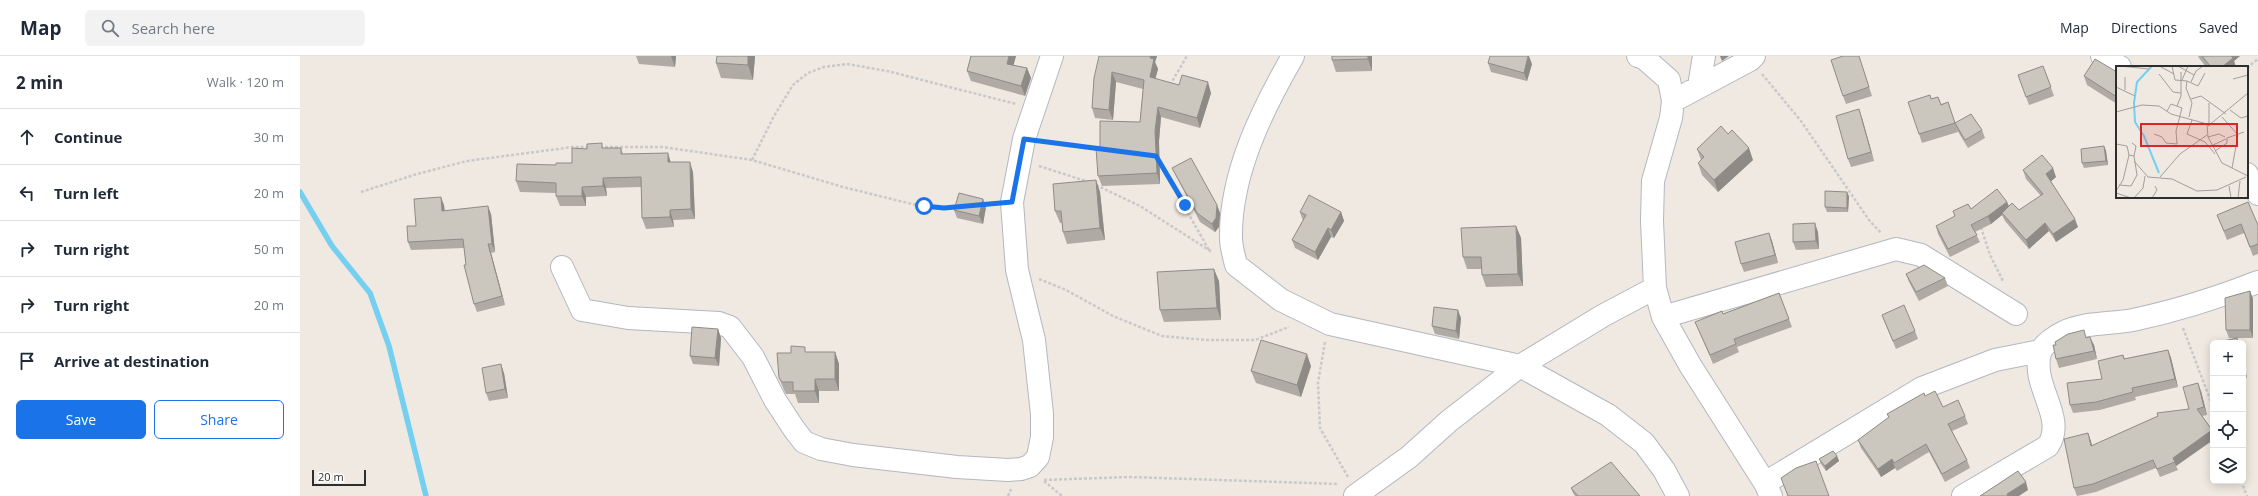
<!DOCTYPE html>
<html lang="en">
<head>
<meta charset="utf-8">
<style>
  body { margin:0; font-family:"Open Sans",sans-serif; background:#f2f2f3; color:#1f2937 }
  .controls { position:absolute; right:12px; bottom:12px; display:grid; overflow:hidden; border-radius:6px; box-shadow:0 2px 10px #0003 }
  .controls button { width:36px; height:36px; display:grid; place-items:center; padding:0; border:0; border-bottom:1px solid #e0e1e3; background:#fff; color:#1f2937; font:20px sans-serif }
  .scale { position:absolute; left:12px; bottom:10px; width:54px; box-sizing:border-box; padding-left:4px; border:2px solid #2e2e2e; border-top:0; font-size:11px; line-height:14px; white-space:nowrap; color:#2e2e2e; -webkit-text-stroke:3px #fff; paint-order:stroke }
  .stop { position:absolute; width:12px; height:12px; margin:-9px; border:3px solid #1a73e8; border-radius:50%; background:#fff }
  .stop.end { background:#1a73e8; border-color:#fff; box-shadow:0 1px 4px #0008 }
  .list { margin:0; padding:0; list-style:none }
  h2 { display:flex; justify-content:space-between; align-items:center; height:52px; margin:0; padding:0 16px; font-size:17px }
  h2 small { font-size:13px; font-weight:400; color:#747a83 }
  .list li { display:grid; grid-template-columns:26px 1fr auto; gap:12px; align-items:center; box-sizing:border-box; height:56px; padding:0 16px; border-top:1px solid #e0e1e3 }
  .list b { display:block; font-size:15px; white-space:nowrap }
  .list em { font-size:13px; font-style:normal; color:#747a83 }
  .actions { display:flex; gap:8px; padding:12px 16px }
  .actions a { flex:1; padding:9px 0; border:1px solid #1a73e8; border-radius:6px; text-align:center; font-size:14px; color:#1a73e8 }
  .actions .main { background:#1a73e8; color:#fff }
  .icon { flex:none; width:22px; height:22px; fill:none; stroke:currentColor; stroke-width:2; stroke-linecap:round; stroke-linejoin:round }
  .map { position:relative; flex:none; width:1958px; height:440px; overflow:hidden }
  header { display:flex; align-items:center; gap:24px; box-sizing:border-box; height:56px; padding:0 20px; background:#fff; border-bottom:1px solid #e0e1e3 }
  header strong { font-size:19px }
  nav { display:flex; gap:22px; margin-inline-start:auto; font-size:14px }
  .search { width:280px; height:36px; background:#f2f2f3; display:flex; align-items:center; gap:10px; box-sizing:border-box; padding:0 14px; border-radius:6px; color:#747a83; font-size:15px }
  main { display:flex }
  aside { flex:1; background:#fff }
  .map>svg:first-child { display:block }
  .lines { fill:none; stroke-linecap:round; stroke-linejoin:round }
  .stream { stroke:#75cff0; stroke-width:5.5 }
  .minor-casing { stroke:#b4b7c1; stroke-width:24 }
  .path { stroke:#c9c9c9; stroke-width:2.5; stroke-dasharray:3 2; stroke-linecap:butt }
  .minor { stroke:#fff; stroke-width:22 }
  .wall { fill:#afaba4 }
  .shaded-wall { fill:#8e8b86 }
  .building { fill:#cbc7bf; stroke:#8e8b86 }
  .route { stroke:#1a73e8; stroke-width:5 }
  .inset-river { fill:none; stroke:#75cff0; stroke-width:2 }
  .inset-road { fill:none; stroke:#a29e99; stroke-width:1 }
  .view { fill:#d62828; fill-opacity:0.15; stroke:#d62828; stroke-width:2 }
  .inset-edge { fill:none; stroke:#2e2e2e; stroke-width:2 }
</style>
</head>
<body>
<header>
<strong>Map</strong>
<div class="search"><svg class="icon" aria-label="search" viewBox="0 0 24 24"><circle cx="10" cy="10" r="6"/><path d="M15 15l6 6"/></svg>Search here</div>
<nav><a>Map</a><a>Directions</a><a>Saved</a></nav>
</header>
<main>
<aside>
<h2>2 min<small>Walk · 120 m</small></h2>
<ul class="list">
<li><svg class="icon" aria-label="ahead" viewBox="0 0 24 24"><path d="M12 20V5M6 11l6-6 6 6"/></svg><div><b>Continue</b></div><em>30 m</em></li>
<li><svg class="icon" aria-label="left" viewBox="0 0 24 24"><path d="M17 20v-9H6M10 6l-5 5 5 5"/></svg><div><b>Turn left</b></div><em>20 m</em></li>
<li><svg class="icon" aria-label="right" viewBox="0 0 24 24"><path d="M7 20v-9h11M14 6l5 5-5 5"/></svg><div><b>Turn right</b></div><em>50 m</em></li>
<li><svg class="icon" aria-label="right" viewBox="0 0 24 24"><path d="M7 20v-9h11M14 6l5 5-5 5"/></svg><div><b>Turn right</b></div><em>20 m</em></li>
<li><svg class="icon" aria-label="arrive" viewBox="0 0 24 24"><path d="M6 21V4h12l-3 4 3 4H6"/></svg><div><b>Arrive at destination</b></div></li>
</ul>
<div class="actions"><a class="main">Save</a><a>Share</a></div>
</aside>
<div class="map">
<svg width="1958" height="440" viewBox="0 0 1958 440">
  <rect width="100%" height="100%" fill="#efe9e1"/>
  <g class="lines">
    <path class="stream" d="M0 136 32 190 70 237 89 290 126 440"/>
    <defs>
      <path id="minor" d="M993 0C962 54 930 118 931 182 931 191 934 200 936 209L981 244 1030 268 1220 310 1308 359 1344 387 1364 414 1378 440
        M1338 0 1344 2 1369 24 1373 45 1371 62 1353 125 1352 165 1355 232 1363 261 1390 309 1465 427 1471 440
        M1802 0 1820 11
        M1399 30 1404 0
        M1373 45 1450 4 1454 0
        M1947 118 1958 138
        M262 211 282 254 328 262 419 267 430 271 453 301 475 344 494 373 504 386 521 393 553 399 657 411 708 414 721 413 730 410 738 401 742 381V358L734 284 717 214 712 146 724 83 752 0
        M1363 261 1596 193 1621 199 1716 258
        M1465 427 1622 332 1695 304 1740 295
        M1055 440 1109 401 1149 365 1220 310 1304 259 1355 232
        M1663 440 1748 390C1767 361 1731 331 1740 297 1742 289 1757 279 1764 276 1785 266 1811 268 1833 264 1876 255 1917 242 1958 226"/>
    </defs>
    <use href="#minor" class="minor-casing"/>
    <path class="path" d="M1947 12 1958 3
      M1462 18 1501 65 1569 164 1581 177
      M870 29 887 0
      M744 86 798 94
      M300 91H363L452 104 543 131 624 151H658
      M452 104 474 60 493 29 508 17 524 11 547 8 587 15 716 48
      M858 104 909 194
      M739 110 789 126
      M796 129 840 150 912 196
      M61 136 117 118 167 105 273 91H289
      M1681 171 1690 199 1703 225
      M739 223 766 234 813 260 862 280 906 284H955L989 271
      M1883 272 1913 351
      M1025 286 1018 327 1020 372 1048 421
      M744 424 829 421 1039 428
      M744 425 762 440
      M1941 425 1947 440
      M708 440 711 433"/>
    <use href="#minor" class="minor"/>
  </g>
  <path class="wall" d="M336 0H376L375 11 339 8Z
    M455 0 453 24 421 22 416 7Z
    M671 0H716L713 9 727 12 731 22 725 40 671 25 667 15Z
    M799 0H857L855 6 858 13 855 23 911 37 900 72 861 61 859 85 860 128 802 130 798 120 800 92 840 66 843 33 816 26 813 64 795 62 792 52Z
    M1072 0V15L1036 16 1032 4Z
    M1559 0 1572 40 1546 48 1543 40Z
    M1898 0H1940L1934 5 1936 11H1906L1899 2Z
    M1188 7 1232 8 1227 25 1191 16Z
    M1743 10 1754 40 1729 49 1718 19Z
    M1817 16V48L1787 29 1784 20Z
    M1638 41 1641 48 1648 46 1655 67 1682 74 1685 82 1668 92 1657 74 1658 76 1622 87 1619 78 1631 43Z
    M1562 62 1574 105 1551 111 1548 103Z
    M1804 90 1806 95 1808 109 1784 112 1782 107Z
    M321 92 323 98 371 106 393 116 395 163 373 164 374 171 346 173 342 162 341 131 306 132 307 140 286 141V150H260L256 140V137L220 136 216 125 272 107 287 93Z
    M1397 93 1453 104 1418 136 1402 119 1398 107 1401 104Z
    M872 112 917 149 920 157 919 171 915 176 900 166 876 120Z
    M1723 114 1756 121 1750 126 1778 171 1756 186 1749 175 1729 193 1705 165 1702 159 1691 168 1675 176 1680 186 1650 201 1638 178 1636 170 1655 161 1653 155 1671 153 1707 146 1709 150 1719 154 1741 140 1726 123Z
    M796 124 800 136 805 184 767 188 763 176 762 167H760L755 155Z
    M1549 140 1548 156H1527L1525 151Z
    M144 149 145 155 191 158 195 196 191 197 205 249 177 256 174 248 166 209 164 192 111 194 108 186 116 170Z
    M686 151 683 168 657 162 654 154Z
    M1000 156H1041L1044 165 1034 182 1031 181 1018 204 995 192 992 184 1003 165Z
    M1917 159 1958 169V198L1953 200 1944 177 1927 184Z
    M1216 170 1221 182 1223 230 1186 231 1182 219V213H1167L1163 201Z
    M1518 176 1519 193 1496 194 1493 186Z
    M1469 177 1472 185 1478 207 1444 216 1441 208Z
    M1606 218 1645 222 1648 230 1619 245 1609 226Z
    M919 225 921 264 864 266 860 254Z
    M1950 235 1953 243V282H1929L1926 274Z
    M1479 237 1492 271 1437 291 1439 296 1413 308 1399 275 1395 266 1423 258Z
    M1582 259 1615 275 1618 283 1596 293 1585 267Z
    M1161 262 1159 283 1135 278 1132 270Z
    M418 273 421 282 419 310 393 308 390 300Z
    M1786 282 1794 289 1797 303 1759 312 1756 303Z
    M1868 294 1871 302 1878 331 1835 341 1836 344 1800 354 1773 357 1770 349 1802 323 1823 299 1825 303Z
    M507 296H535L539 308V335H519V347H498L495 338H486L484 334 479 322 491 297Z
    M1943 302 1947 322 1943 323Z
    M1011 310 1001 341 956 327 951 315Z
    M204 317 208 342 189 345 186 337Z
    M1901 335 1907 359 1902 360 1913 377V384L1876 410 1878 414 1860 421 1856 412 1796 436 1777 440 1774 432 1788 377 1792 390 1889 353Z
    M1625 340 1643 351 1665 360 1668 368 1652 375 1667 404 1670 412 1645 426 1629 396 1597 415 1595 412 1581 421 1561 392 1558 384 1589 362 1587 358Z
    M1537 400 1539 405 1526 415 1521 408 1519 403Z
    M1271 432 1340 440H1275L1273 437Z"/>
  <path class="shaded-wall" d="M371 0H376L375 11Z
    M448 0H455L453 24 448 9Z
    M709 0H716L711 19 707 8Z
    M851 0H857L855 6 858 13 853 32 850 21Z
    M1068 0H1072V15L1068 3Z
    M1228 0H1229L1232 8 1227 25 1224 17Z
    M1420 0H1429L1422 5Z
    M1929 0H1940L1934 5 1936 11H1922Z
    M727 12 731 22 725 40 721 30Z
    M812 16 816 26 813 64 809 54Z
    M908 26 911 37 900 72 897 62Z
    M858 51 861 61 859 85 860 128 857 117 855 75Z
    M1559 53 1562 62 1574 105 1571 96Z
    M1804 90 1806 95 1808 109 1806 105Z
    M1449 92 1453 104 1418 136 1414 124Z
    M368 97 371 107 368 106Z
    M390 106 393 116 395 163 391 153Z
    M1753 112 1756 121 1749 127 1746 118Z
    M303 122 306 132 307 140 303 130Z
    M796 124 800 136 805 184 800 172Z
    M282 131 286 141V150L282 140Z
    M1547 136 1549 140 1548 156 1547 152Z
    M141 141 144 149 145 164 142 155Z
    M683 143 686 151 683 168 679 160Z
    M1707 146 1710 153 1702 157V159L1691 168 1688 160Z
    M917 149 920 157 919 171 915 176 912 168Z
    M188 150 191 158 195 196 192 188Z
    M370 154 373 164 374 171 370 161Z
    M1041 156 1044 165 1034 182 1031 174Z
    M1775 163 1778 171 1756 186 1753 178Z
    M1515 167 1518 176 1519 193 1516 185Z
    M1745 167 1749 175 1729 193 1726 184Z
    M1216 170 1221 182 1223 230 1218 218Z
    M1028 172 1031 181 1018 204 1015 196Z
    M1469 177 1472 185 1478 207 1475 199Z
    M188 188 191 197 205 249 202 240Z
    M914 213 919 225 921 264 917 252Z
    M1950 235 1953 243V282L1950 274Z
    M1158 254 1161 262 1159 283 1156 275Z
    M418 273 421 282 419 310 415 302Z
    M1790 281 1794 289 1797 303 1794 295Z
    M1868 294 1871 302 1878 331 1875 323Z
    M535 296 539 308V335L535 323Z
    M1007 298 1011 310 1001 341 997 329Z
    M1943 302 1947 322 1943 307Z
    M201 308 204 317 208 342 205 333Z
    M515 323 519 335V347L515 335Z
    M1898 327 1901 335 1907 359 1904 351Z
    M1912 374 1913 377V384L1876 410 1873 402Z
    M1788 377 1791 385 1794 398 1791 390Z
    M1537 400 1539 405 1526 415 1525 410Z
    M1592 403 1595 412 1581 421 1578 413Z
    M1726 426 1728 434 1719 440H1707V438Z"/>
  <path class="building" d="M417 0H448V9L416 7Z
    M671 0H709L707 8 727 12 721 30 667 15Z
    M799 0H851L850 2 854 3 850 21 879 29 882 19 908 26 897 62 858 51 855 75 857 117 798 120 796 92H800V65L840 66 844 24 812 16 809 54 792 52 794 22Z
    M1032 0H1068V3L1032 4Z
    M1190 0H1228L1224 17 1188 7Z
    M1543 0H1559L1569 31 1543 40 1531 4Z
    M1902 0H1931L1933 2 1922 11H1911Z
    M1795 3 1817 16V41L1784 20Z
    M1743 10 1751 31 1726 41 1718 19Z
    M1630 39 1631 43 1638 41 1641 49 1648 46 1655 67 1619 78 1608 46Z
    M1559 53 1571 96 1548 103 1536 60Z
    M1671 58 1682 74 1665 84 1655 67Z
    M1421 70 1428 78 1432 74 1449 92 1414 124 1398 107 1404 101 1397 93Z
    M302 87V92H321V98L368 97V106H390L391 153 370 154V161L342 162 341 121 303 122V130L282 131V140H256V127L216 125 217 108 256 109V107H272V92L287 93V88Z
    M1804 90 1806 105 1782 107 1781 93Z
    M1742 99 1753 112 1746 118 1775 163 1753 178 1745 167 1726 184 1702 157 1712 147 1719 154 1743 138 1723 114Z
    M891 102 917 149 916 162 912 168 897 157 872 112Z
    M796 124 800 172 763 176 761 155H755L753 128Z
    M1697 133 1707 146 1688 160 1671 169 1677 179 1648 193 1636 170 1655 160 1653 155 1668 148 1671 153Z
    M1525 135 1547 136V152L1525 151Z
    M659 137 683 143 679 160 654 154Z
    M1009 139 1041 156 1031 174 1028 172 1015 196 992 184 1006 159 1000 156Z
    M141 141 142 155 188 150 192 188H188L202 240 174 248 164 209H166L163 183 108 186 107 170H116L114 143Z
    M1948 146 1958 169V188L1950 191 1941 168 1924 175 1917 159Z
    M1515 167 1516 185 1493 186V168Z
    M1216 170 1218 218 1182 219 1181 201H1163L1161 172Z
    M1469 177 1475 199 1441 208 1435 186Z
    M1624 209 1645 222 1616 236 1606 218Z
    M914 213 917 252 860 254 857 216Z
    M1950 235V274H1926L1925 242Z
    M1479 237 1489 263 1434 283 1436 288 1410 299 1395 266 1422 255 1423 258Z
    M1604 249 1615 275 1593 285 1582 259Z
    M1134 251 1158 254 1156 275 1132 270Z
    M392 271 418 273 415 302 390 300Z
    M1784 274 1786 282 1790 281 1794 295 1756 303 1753 289H1756L1755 286 1768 278Z
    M1937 282 1938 287H1919V286Z
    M961 284 1007 298 997 329 951 315Z
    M491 290 505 291V296H535V323H515V335H493V326H482L479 322 477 297H491Z
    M1868 294 1875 323 1832 332 1833 336 1796 346 1770 349 1767 327 1802 323 1798 305 1823 299 1824 303Z
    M201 308 205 333 186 337 182 312Z
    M1898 327 1904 351 1897 353 1912 374 1873 402 1875 406 1857 413 1853 404 1793 428 1774 432 1764 383 1788 377 1791 390 1858 360 1857 357 1889 353 1883 331Z
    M1635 335 1643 351 1658 344 1665 360 1648 368 1667 404 1642 418 1626 388 1594 407 1592 403 1578 413 1558 384 1589 361 1587 358 1624 337 1625 340Z
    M1533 395 1537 400 1525 410 1519 403Z
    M1516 405 1529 440H1488L1481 422 1496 412Z
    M1311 406 1340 440H1278L1271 432Z
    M1718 415 1726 426 1707 438 1708 440H1680Z"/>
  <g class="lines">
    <path class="route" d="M624 150 644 152 712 146 724 83 856 100 885 149"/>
  </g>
  <g transform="translate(1816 10)">
    <rect width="132" height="132" fill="#efe9e1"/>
    <path class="inset-river" d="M36 0 21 16 18 37 19 56 28 70 43 107"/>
    <path class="inset-road" d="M4 0 33 3M56 0 59 14 71 15 82 20 89 7M62 0 78 9M45 1 58 8M43 8 57 26 65 27M117 13 132 9M66 14 72 0M71 15 70 22 76 37 73 51M75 16 80 5 87 0M0 21 19 30M9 24V11M75 33 85 30 110 48M93 37V60M61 40 65 30V6M114 44 125 52 132 50M0 46 26 39 43 40 55 48 91 58 92 71 106 97 132 110M106 51 122 69 116 102M76 54 71 68 89 76 99 88M92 60 132 27M38 68 46 71 50 77 61 78 60 65 66 42 55 38 51 45M92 71 103 68 109 71M16 77 20 80 18 90M0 78 11 80 13 89 7 114 0 125M97 79 110 73M99 85 111 77V72L128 66M18 95 32 111 56 113 81 125 101 124 130 111M44 111 64 88 91 69M3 119 15 120 21 109 18 90 13 89M113 120 115 132M0 127 15 132M18 132 27 122 29 110M36 132 41 124 39 120M122 132 124 115"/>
    <path class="view" d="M25 58H121V80H25Z"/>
    <rect width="132" height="132" class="inset-edge"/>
  </g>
</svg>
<div class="controls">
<button>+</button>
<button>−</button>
<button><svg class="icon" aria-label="locate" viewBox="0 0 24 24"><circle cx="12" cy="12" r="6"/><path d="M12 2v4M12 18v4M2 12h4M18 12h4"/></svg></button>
<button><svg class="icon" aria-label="layers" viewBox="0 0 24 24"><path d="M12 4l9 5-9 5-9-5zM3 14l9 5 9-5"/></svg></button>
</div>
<div class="scale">20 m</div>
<div class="stop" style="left:624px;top:150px"></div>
<div class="stop end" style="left:885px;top:149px"></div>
</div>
</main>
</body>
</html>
